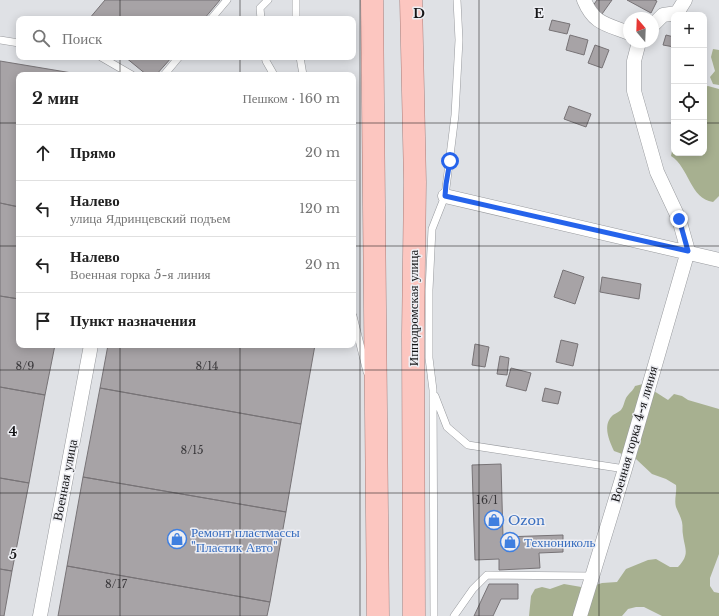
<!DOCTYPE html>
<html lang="ru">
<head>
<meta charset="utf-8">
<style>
  body { margin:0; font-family:"Libre Baskerville",serif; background:#f6f6f6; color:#222 }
  .controls { position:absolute; right:12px; top:12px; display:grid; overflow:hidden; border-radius:8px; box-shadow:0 2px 10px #0003 }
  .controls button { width:36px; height:36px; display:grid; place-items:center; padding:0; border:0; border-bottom:1px solid #e0e0e0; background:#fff; color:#222; font:20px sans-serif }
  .compass { position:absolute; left:623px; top:12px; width:36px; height:36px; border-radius:50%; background:#fff; box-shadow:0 2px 10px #0003; rotate:341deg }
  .stop { position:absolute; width:12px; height:12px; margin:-9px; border:3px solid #2563eb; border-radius:50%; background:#fff }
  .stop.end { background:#2563eb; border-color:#fff; box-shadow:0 1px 4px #0008 }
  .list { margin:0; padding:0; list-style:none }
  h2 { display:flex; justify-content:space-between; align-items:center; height:52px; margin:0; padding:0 16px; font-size:17px }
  h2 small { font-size:13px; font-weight:400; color:#767676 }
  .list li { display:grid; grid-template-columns:26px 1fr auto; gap:12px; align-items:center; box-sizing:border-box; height:56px; padding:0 16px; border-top:1px solid #e0e0e0 }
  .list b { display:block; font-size:15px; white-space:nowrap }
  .list p { margin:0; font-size:13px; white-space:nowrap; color:#767676 }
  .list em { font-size:13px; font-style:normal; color:#767676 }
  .icon { flex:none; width:22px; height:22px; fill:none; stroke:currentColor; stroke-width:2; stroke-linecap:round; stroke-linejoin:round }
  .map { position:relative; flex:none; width:719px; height:616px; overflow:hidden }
  .search { position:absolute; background:#fff; box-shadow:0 2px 10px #0003; left:16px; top:16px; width:340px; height:44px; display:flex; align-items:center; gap:10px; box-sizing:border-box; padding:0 14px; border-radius:8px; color:#767676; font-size:15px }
  .panel { position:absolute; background:#fff; box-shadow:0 2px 10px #0003; left:16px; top:72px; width:340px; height:276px; border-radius:8px }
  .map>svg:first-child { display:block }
  .forest { fill:#a7b090 }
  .building { fill:#a7a3a6; stroke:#777376 }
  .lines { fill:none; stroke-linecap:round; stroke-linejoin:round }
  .service-casing { stroke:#989a9e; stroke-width:8 }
  .minor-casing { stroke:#989a9e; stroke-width:15 }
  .trunk-casing { stroke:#aa7e7a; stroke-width:23 }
  .service { stroke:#fff; stroke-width:7 }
  .minor { stroke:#fff; stroke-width:14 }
  .trunk { stroke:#fcc6c0; stroke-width:22 }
  .route { stroke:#2563eb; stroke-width:5 }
  .grid { fill:none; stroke:#151517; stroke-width:1; stroke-opacity:0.55 }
  .labels { text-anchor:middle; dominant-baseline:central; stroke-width:3; stroke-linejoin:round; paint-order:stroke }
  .number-label { font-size:11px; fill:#3a383b }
  .street-label { font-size:13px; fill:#151517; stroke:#edeef3 }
  .shop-label { font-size:13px; fill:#366cbe; stroke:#edeef3; text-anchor:start }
  .grid-label { font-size:13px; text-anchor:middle; font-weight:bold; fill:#151517; stroke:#edeef3; stroke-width:3; stroke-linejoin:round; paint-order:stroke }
</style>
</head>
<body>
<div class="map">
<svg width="719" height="616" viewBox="0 0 719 616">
  <rect width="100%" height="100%" fill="#dfe1e5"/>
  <path class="forest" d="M713 49 719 50V85L713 84 710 77 715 71 711 57Z
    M708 86 719 89V196L713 202C690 199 689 167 671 156L674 142V153H704V87Z
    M643 384 668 400 674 394 682 396 688 400 719 409V554L710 578V586L714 592 719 593V616H662L644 607H636L628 609 622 616H529L531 596 535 589 542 587 550 589 564 584 587 588 602 583 617 582 626 569 648 560 656 559 670 567H678C690 554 685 550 683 535 682 531 683 526 682 522 681 517 678 512 676 507 674 500 677 493 676 485L666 479 652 474 636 459 614 451C609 440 602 425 613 415 616 413 619 412 621 410 624 406 624 402 626 398 629 393 633 391 635 386Z"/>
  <path class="building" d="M105 0H220L204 19H89Z
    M597 0H612L602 14 592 7Z
    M627 0H654L657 1 651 13Z
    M244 17V19H228L229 18Z
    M552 20 570 24 567 34 549 30Z
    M570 35 588 40 584 55 566 50Z
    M666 35 674 37V47L663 45Z
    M595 45 609 50 602 68 588 63Z
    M125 57H172L156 75H147Z
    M0 61 84 75H19V207L0 203Z
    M569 106 591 114 586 127 564 119Z
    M0 203 19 207V299L0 296Z
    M563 270 584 277 575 304 554 297Z
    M602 277 641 284 639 299 600 292Z
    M0 296 19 299V345H55L45 395 0 387Z
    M561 340 578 344 573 366 556 362Z
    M475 344 489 347 485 367 472 365Z
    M108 345H315L301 424 100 388Z
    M500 356 509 358 507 375 497 374Z
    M511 368 531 373 526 391 506 386Z
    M0 387 45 395 29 483 0 478Z
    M100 388 301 424 286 512 83 477Z
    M545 388 561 392 558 404 542 401Z
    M501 464 503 537 563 535V552L539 553 540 568 499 570V559L475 560 472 465Z
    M83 477 286 512 270 602 67 566Z
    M0 478 29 483 12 571 0 569Z
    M67 566 270 602 267 616H58Z
    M0 569 12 571 4 616H0Z
    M489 584H518V599H501L493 616H474Z"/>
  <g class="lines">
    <defs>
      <path id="service" d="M296 0V19
        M211 19 227 0
        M261 19 260 8 268 0
        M0 40 19 43
        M101 57 132 75
        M265 57 266 61 274 75
        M300 57 303 75
        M164 75 179 57
        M353 316 367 372
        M435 396 447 427 468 445 625 469
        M434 616 433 390 429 358V290L432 229 445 196 455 115 459 40 457 0
        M454 616 473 589 487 575 592 576"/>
      <path id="minor" d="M584 0C594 24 606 24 629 33
        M653 25 663 15 677 13 685 0
        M445 196 719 260
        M40 616 91 345
        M580 616 625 469 688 251 679 219 657 172 634 91V61L639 42"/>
      <path id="trunk" d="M372 0 378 616
        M411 0 415 182 413 335 414 616"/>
    </defs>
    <use href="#service" class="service-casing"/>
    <use href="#minor" class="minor-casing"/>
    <use href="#trunk" class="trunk-casing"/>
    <use href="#service" class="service"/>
    <use href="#minor" class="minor"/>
    <use href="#trunk" class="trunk"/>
  </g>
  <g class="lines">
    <path class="route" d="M450 161 446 184 445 196 688 251 679 219"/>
  </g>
  <path class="grid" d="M120 0V19M240 0V19M360 0V616M479 0V616M599 0V616M120 57V75M240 57V75M0 123H19M353 123H674M704 123H719M0 246H19M353 246H719M120 345V616M240 345V616M0 370H719M0 493H719"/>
  <defs>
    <symbol id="shop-ring" viewBox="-11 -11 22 22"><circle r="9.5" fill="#edeef3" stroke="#3f7fe0" stroke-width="1.5"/><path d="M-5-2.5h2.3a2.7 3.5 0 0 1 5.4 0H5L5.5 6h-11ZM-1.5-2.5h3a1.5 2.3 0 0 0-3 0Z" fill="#3f7fe0"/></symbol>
  </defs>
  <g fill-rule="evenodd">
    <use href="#shop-ring" x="483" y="509" width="22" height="22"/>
    <use href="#shop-ring" x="166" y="528" width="22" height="22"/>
    <use href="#shop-ring" x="499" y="531" width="22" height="22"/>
  </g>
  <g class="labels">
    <g class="number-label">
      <text x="25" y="366">8/9</text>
      <text x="207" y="366">8/14</text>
      <text x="192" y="450">8/15</text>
      <text x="487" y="500">16/1</text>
      <text x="116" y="584">8/17</text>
    </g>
    <g class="street-label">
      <text transform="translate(413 308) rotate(-90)">Ипподромская улица</text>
      <text transform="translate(634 434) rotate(-74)">Военная горка 4-я линия</text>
      <text transform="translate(65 480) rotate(-79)">Военная улица</text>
    </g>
    <g class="shop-label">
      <text x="508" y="520">Ozon</text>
      <text x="191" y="532">Ремонт пластмассы<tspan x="191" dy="15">"Пластик Авто"</tspan></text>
      <text x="524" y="542">Технониколь</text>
    </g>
  </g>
  <g class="grid-label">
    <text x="419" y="18">D</text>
    <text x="539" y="18">E</text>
    <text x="13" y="436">4</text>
    <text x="13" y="559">5</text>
  </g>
</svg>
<div class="controls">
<button>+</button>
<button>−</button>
<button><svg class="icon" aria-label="locate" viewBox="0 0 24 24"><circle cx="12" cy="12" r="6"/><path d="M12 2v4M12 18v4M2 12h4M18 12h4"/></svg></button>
<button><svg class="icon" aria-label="layers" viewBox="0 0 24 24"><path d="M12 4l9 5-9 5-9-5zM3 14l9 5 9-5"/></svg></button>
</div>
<svg class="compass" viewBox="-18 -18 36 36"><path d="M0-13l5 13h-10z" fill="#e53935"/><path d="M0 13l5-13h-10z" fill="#767676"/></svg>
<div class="stop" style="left:450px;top:161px"></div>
<div class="stop end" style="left:679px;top:219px"></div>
<div class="search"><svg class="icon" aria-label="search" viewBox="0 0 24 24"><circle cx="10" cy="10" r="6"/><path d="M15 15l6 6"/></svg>Поиск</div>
<section class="panel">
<h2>2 мин<small>Пешком · 160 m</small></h2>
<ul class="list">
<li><svg class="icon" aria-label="ahead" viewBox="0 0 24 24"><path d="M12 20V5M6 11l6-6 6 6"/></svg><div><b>Прямо</b></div><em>20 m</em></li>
<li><svg class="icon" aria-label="left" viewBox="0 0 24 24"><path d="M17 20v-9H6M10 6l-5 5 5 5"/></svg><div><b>Налево</b><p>улица Ядринцевский подъем</p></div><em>120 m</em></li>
<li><svg class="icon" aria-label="left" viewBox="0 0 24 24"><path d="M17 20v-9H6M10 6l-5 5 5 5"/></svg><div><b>Налево</b><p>Военная горка 5-я линия</p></div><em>20 m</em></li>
<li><svg class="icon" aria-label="arrive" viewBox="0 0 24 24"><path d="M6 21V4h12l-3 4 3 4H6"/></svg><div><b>Пункт назначения</b></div></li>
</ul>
</section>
</div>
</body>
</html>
